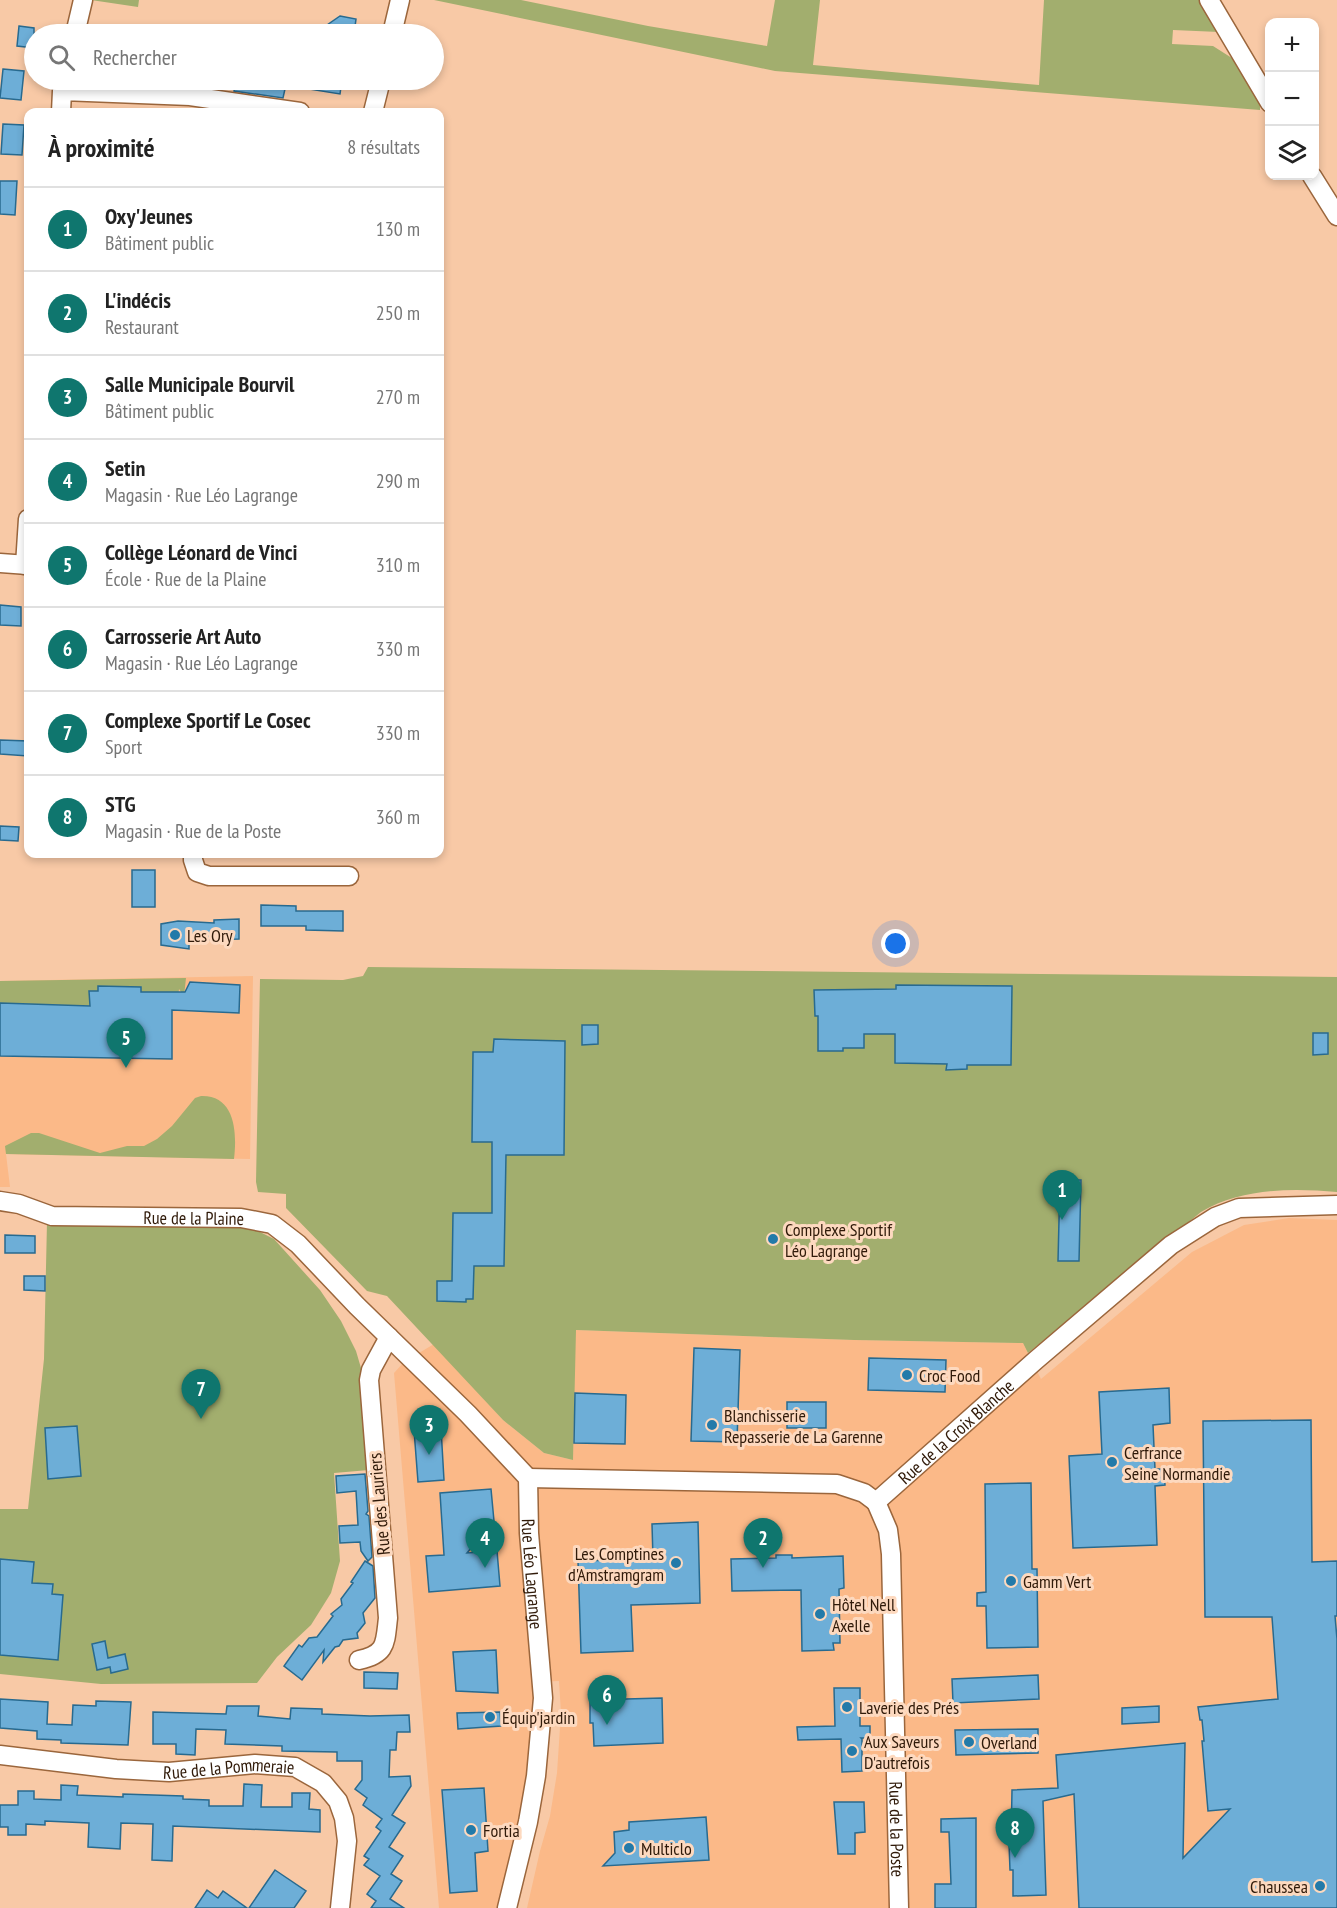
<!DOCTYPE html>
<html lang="fr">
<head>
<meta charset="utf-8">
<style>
  body { margin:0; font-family:"PT Sans Narrow",sans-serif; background:#f2f2f2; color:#222 }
  .controls { position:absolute; right:18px; top:18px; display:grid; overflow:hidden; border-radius:12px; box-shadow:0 3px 9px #0003 }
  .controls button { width:54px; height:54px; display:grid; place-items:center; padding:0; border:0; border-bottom:2px solid #e0e0e0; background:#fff; color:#222; font:30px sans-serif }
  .you { position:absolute; left:896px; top:944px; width:21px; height:21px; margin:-15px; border:4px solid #fff; border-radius:50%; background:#1a73e8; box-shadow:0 0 0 9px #1a73e833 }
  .badge { display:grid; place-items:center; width:39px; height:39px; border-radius:50%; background:#0f766e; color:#fff; font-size:20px; font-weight:700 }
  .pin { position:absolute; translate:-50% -50px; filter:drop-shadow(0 2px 3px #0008) }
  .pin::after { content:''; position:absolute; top:32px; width:21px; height:18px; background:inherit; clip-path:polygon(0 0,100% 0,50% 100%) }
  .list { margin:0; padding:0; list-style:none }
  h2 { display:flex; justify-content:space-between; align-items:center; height:78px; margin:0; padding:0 24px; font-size:26px }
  h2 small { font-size:20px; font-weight:400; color:#767676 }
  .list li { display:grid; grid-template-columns:39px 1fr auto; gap:18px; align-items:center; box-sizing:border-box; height:84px; padding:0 24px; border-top:2px solid #e0e0e0 }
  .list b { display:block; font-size:22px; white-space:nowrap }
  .list p { margin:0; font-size:20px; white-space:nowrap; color:#767676 }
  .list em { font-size:20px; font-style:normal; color:#767676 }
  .icon { flex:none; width:33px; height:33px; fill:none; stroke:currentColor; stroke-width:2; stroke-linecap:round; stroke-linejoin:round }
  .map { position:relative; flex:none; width:1337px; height:1908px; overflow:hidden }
  .search { position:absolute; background:#fff; box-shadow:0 3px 9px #0003; left:24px; top:24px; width:420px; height:66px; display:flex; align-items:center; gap:15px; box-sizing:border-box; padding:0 21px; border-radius:33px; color:#767676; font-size:22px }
  .panel { position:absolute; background:#fff; box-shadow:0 3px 9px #0003; left:24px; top:108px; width:420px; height:750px; border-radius:12px }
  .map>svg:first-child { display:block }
  .built { fill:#fbb988 }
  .green { fill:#a2ae6e }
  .building { fill:#6daed7; stroke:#286a8f; stroke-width:1.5 }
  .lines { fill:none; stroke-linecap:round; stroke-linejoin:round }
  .street-casing { stroke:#9b663c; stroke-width:21 }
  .street { stroke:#fff; stroke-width:18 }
  .poi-dot { fill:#237aa9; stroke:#fdd9bf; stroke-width:2 }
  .labels { text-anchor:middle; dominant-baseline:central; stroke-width:6; stroke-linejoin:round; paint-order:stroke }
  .poi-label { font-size:18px; fill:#301a09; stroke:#fdd9bf; text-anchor:start }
  .street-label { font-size:18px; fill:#301a09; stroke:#fdd9bf }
</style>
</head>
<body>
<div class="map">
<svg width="1337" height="1908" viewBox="0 0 1337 1908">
  <rect width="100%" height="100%" fill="#f8c9a6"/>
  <path class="built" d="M253 976 250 1159 6 1154 10 1187H0V981Z
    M1289 1218 1337 1220V1908H527L540 1851 550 1816 557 1773 561 1713 559 1681 533 1682V1746L518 1822 498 1908H439L394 1373 404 1362 434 1344 503 1420 544 1453 573 1460 575 1330 854 1340 1023 1343 1041 1379 1192 1252 1244 1225Z"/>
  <path class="green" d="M91 0H139L138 7Z
    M434 0H521L648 26 767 46 775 0H820L813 65 1039 85 1044 0H1199L1219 32 1173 30 1172 44 1213 46 1235 60 1260 100V110L775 71Z
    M368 967 1337 977V1192C1292 1188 1241 1188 1201 1212L1028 1353 1023 1343 854 1340 576 1330 573 1460 544 1453 503 1420 387 1296 367 1291 286 1208V1194L258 1192 256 1182 260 979 343 980 363 976Z
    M186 978 184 996 179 989 178 998 172 992H141L140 987 99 986 98 991H89L90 1006 0 1003V981Z
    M201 1096C236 1095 237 1134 234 1159L6 1154 5 1146 31 1133H39L100 1153 127 1146H144L157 1139 172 1126 195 1098Z
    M47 1222 252 1228 274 1239 320 1290 341 1321 356 1351 361 1368 369 1470 334 1473 340 1561 331 1593 311 1625 277 1657 257 1683 101 1684 0 1674V1509H28L44 1359Z"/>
  <path class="building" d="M340 16 356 19 354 34H314Z
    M19 26 34 28V48L17 46Z
    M3 69 24 71 21 100 0 98Z
    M236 80H287L283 98 234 91Z
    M297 80H342L340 94 296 87Z
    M3 124 24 125 22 155 1 154Z
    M0 181H17L15 215 0 214Z
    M0 605 21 607V626L0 625Z
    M0 740 28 741V756L0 754Z
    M0 826 19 827 18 841 0 840Z
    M132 870H155V907H132Z
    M261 905 296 906V911H343V931L306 930V926H261Z
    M239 919V939L189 940V949L161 945V924L178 921 214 923V920Z
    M190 982 240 985 239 1013 172 1010V1059L0 1056V1003L90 1006 89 991H98V986L141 987V992H185Z
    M896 985 1012 986 1011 1065H967V1069L946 1070 947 1064 895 1063V1034H864V1048H843V1051H818V1016H815L814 990 896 989Z
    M582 1025H598V1044L582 1045Z
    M1313 1033H1328V1054L1313 1055Z
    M494 1039 565 1041 564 1155H506L504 1266H474L473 1299H466V1302L437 1301V1281H452L453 1213H492V1142H472L473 1052H493Z
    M1060 1180H1081L1079 1261H1058Z
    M5 1235 35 1236V1253H5Z
    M24 1276H45V1291L24 1290Z
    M694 1348 740 1350 737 1442 691 1441Z
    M869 1358 946 1360 945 1392 868 1390Z
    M1169 1388 1170 1423 1153 1425 1155 1469H1164L1165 1485 1155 1486 1157 1545 1073 1548 1069 1456 1102 1454 1099 1392Z
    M575 1393 626 1395 625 1444 574 1443Z
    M787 1402H826V1428H787Z
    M1311 1420 1312 1562 1337 1561V1616H1335L1337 1639V1908H1079L1074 1794 1043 1801 1046 1895 1013 1896V1870H1010L1009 1843H1011L1012 1790 1058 1788 1056 1755 1185 1743 1183 1858 1230 1809 1208 1811 1202 1741H1204L1202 1720H1200L1198 1707 1278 1699 1272 1617H1205L1203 1421Z
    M77 1426 81 1476 48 1479 45 1428Z
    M441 1428 444 1480 418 1482 414 1430Z
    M365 1474 368 1511 366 1514 369 1516 372 1557 368 1561 361 1551 360 1542 340 1543 339 1526 358 1525 356 1491 337 1493 336 1476Z
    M1031 1483 1032 1569H1037L1038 1647 987 1648 986 1606H977V1593L986 1592 985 1484Z
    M491 1489 494 1521 467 1553 497 1551 500 1586 429 1592 426 1556 444 1555 440 1493Z
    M698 1522 700 1603 631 1605 633 1651 581 1653 578 1561 653 1559 652 1524Z
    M776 1555H792V1558L843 1556 844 1588 839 1589 840 1643H833L834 1650 802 1651 801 1590 732 1591 731 1559 776 1558Z
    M0 1559 34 1562 32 1583 53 1584 52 1594 63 1595 58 1660 0 1655Z
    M365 1561 373 1566 375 1598 363 1613 365 1623 357 1633 358 1638 343 1640 339 1646 335 1647 323 1662 324 1650 302 1680 284 1666 299 1645 302 1647 309 1638 317 1637 333 1616 331 1614 342 1605 341 1599 353 1583 351 1582Z
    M105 1641 108 1658 125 1654 128 1669 111 1673 110 1667 97 1670 92 1644Z
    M496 1650 498 1693 456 1691 453 1652Z
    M364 1672 398 1673 397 1689 364 1688Z
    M1038 1675 1039 1699 953 1703 952 1679Z
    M834 1688H860V1726H870V1738H861L862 1739V1771L842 1772 841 1739 798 1740 797 1727 835 1726Z
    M662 1698 663 1743 594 1746 593 1723H590V1700Z
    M0 1699 48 1702 47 1724 72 1725 73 1705 96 1706V1701L131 1702 128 1745 61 1743V1740L37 1739V1731L0 1728Z
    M227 1706H259L258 1716 290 1719 291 1708 322 1709V1714L370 1716 409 1715 410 1732H397L396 1750H390L389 1777 410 1776 411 1786 392 1815 405 1823 389 1847 403 1856 391 1874 402 1881 390 1899 404 1908H371L376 1901 367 1894 380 1876 364 1865 369 1859 364 1856 381 1831 376 1827 382 1819 363 1805 367 1798 355 1789 362 1780V1761H337V1752L282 1751V1746L225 1744 226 1730 196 1729 195 1755 176 1754V1744H153V1712L226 1714Z
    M1159 1706V1722L1122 1724V1708Z
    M500 1712 501 1726 458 1729 457 1713Z
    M1038 1729V1753L956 1755 955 1730Z
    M244 1784 262 1785 261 1807H292V1793H310L309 1809 320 1810V1832L173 1826 172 1861 152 1860 153 1824 121 1823 120 1849 88 1847 89 1823 45 1821V1825L26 1824V1835H8V1827H0V1805H18V1791H34V1799L61 1800V1785L78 1786 77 1795 123 1797V1794L183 1796V1799L209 1800V1806H243Z
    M484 1788 488 1851 475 1853 477 1891 450 1893 442 1790Z
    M834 1802H864L865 1832 855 1833V1854H838Z
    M706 1817 709 1860 603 1866 615 1853 614 1832 629 1830V1822Z
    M976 1818V1908H935V1884H951L949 1832H941V1819Z
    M275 1870 306 1891 294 1908H249Z
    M207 1890 218 1898 223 1891 247 1908H195Z"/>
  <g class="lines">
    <defs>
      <g id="street">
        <path d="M1209 0 1270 103"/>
        <path d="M75 34 83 0"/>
        <path d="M392 34 400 0"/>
        <path d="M61 112 62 91 190 96 300 112"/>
        <path d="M373 112 381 80"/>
        <path d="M1312 176 1337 216"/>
        <path d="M0 563 28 565"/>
        <path d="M25 565 28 519"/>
        <path d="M193 854V860L197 872 209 876H349"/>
        <path id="s1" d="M0 1201 19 1204 52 1216 241 1218 272 1224 298 1244 357 1306 468 1414 528 1478 529 1533 543 1698 536 1776 528 1822 507 1908"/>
        <path id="s2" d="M528 1478 837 1484 864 1493 876 1502 1036 1360 1171 1245 1215 1217 1239 1208 1337 1205"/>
        <path id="s3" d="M876 1502 888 1530 891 1554 899 1908"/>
        <path d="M359 1660C387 1654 385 1643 388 1618L369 1380 371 1370 389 1337"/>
        <path id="s4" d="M0 1755 116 1769 169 1772 255 1764 295 1767 323 1783 338 1801 344 1818 347 1841 340 1908"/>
      </g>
    </defs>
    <use href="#street" class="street-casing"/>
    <use href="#street" class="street"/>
  </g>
  <g class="poi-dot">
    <circle cx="175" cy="935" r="6"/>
    <circle cx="773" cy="1239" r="6"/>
    <circle cx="907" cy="1375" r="6"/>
    <circle cx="712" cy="1425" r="6"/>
    <circle cx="1112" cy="1462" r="6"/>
    <circle cx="676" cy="1563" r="6"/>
    <circle cx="1011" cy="1581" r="6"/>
    <circle cx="820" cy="1614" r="6"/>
    <circle cx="847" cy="1707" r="6"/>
    <circle cx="490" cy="1717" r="6"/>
    <circle cx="969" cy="1742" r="6"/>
    <circle cx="852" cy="1751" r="6"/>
    <circle cx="471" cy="1830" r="6"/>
    <circle cx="629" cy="1848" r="6"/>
    <circle cx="1320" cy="1886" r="6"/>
  </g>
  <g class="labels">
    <g class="poi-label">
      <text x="187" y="935">Les Ory</text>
      <text x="785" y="1229">Complexe Sportif<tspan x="785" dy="21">Léo Lagrange</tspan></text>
      <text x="919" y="1375">Croc Food</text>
      <text x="724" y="1415">Blanchisserie<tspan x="724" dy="21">Repasserie de La Garenne</tspan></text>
      <text x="1124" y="1452">Cerfrance<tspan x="1124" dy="21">Seine Normandie</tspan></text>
      <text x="664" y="1553" text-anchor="end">Les Comptines<tspan x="664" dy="21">d'Amstramgram</tspan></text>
      <text x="1023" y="1581">Gamm Vert</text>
      <text x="832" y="1604">Hôtel Nell<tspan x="832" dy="21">Axelle</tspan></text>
      <text x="859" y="1707">Laverie des Prés</text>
      <text x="502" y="1717">Équip'jardin</text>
      <text x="864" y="1741">Aux Saveurs<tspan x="864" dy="21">D'autrefois</tspan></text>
      <text x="981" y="1742">Overland</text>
      <text x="483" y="1830">Fortia</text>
      <text x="641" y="1848">Multiclo</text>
      <text x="1308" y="1886" text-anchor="end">Chaussea</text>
    </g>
    <g class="street-label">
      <text stroke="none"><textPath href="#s1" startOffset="196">Rue de la Plaine</textPath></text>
      <text stroke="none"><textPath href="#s2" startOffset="459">Rue de la Croix Blanche</textPath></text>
      <text transform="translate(379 1504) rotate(-95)">Rue des Lauriers</text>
      <text stroke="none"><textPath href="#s1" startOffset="732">Rue Léo Lagrange</textPath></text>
      <text stroke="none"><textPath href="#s4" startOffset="230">Rue de la Pommeraie</textPath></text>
      <text stroke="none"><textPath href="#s3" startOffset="330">Rue de la Poste</textPath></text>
    </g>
  </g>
</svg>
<div class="controls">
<button>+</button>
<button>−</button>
<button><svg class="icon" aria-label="layers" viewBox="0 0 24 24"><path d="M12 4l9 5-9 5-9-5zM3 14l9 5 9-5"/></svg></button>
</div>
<div class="you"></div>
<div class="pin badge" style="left:1062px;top:1220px">1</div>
<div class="pin badge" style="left:763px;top:1568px">2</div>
<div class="pin badge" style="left:429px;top:1455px">3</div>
<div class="pin badge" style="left:485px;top:1568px">4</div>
<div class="pin badge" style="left:126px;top:1068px">5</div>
<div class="pin badge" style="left:607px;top:1725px">6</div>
<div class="pin badge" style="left:201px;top:1419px">7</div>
<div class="pin badge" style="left:1015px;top:1858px">8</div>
<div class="search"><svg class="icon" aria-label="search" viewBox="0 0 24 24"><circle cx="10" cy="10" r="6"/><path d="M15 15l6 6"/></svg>Rechercher</div>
<section class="panel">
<h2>À proximité<small>8 résultats</small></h2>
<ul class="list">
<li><span class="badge">1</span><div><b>Oxy'Jeunes</b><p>Bâtiment public</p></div><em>130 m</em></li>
<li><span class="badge">2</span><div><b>L'indécis</b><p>Restaurant</p></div><em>250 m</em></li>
<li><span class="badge">3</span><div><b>Salle Municipale Bourvil</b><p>Bâtiment public</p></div><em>270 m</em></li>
<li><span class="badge">4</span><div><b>Setin</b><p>Magasin · Rue Léo Lagrange</p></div><em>290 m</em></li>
<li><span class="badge">5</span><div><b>Collège Léonard de Vinci</b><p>École · Rue de la Plaine</p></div><em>310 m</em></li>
<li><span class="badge">6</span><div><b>Carrosserie Art Auto</b><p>Magasin · Rue Léo Lagrange</p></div><em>330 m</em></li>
<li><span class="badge">7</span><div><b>Complexe Sportif Le Cosec</b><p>Sport</p></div><em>330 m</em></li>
<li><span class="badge">8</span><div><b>STG</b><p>Magasin · Rue de la Poste</p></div><em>360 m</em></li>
</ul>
</section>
</div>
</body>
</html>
